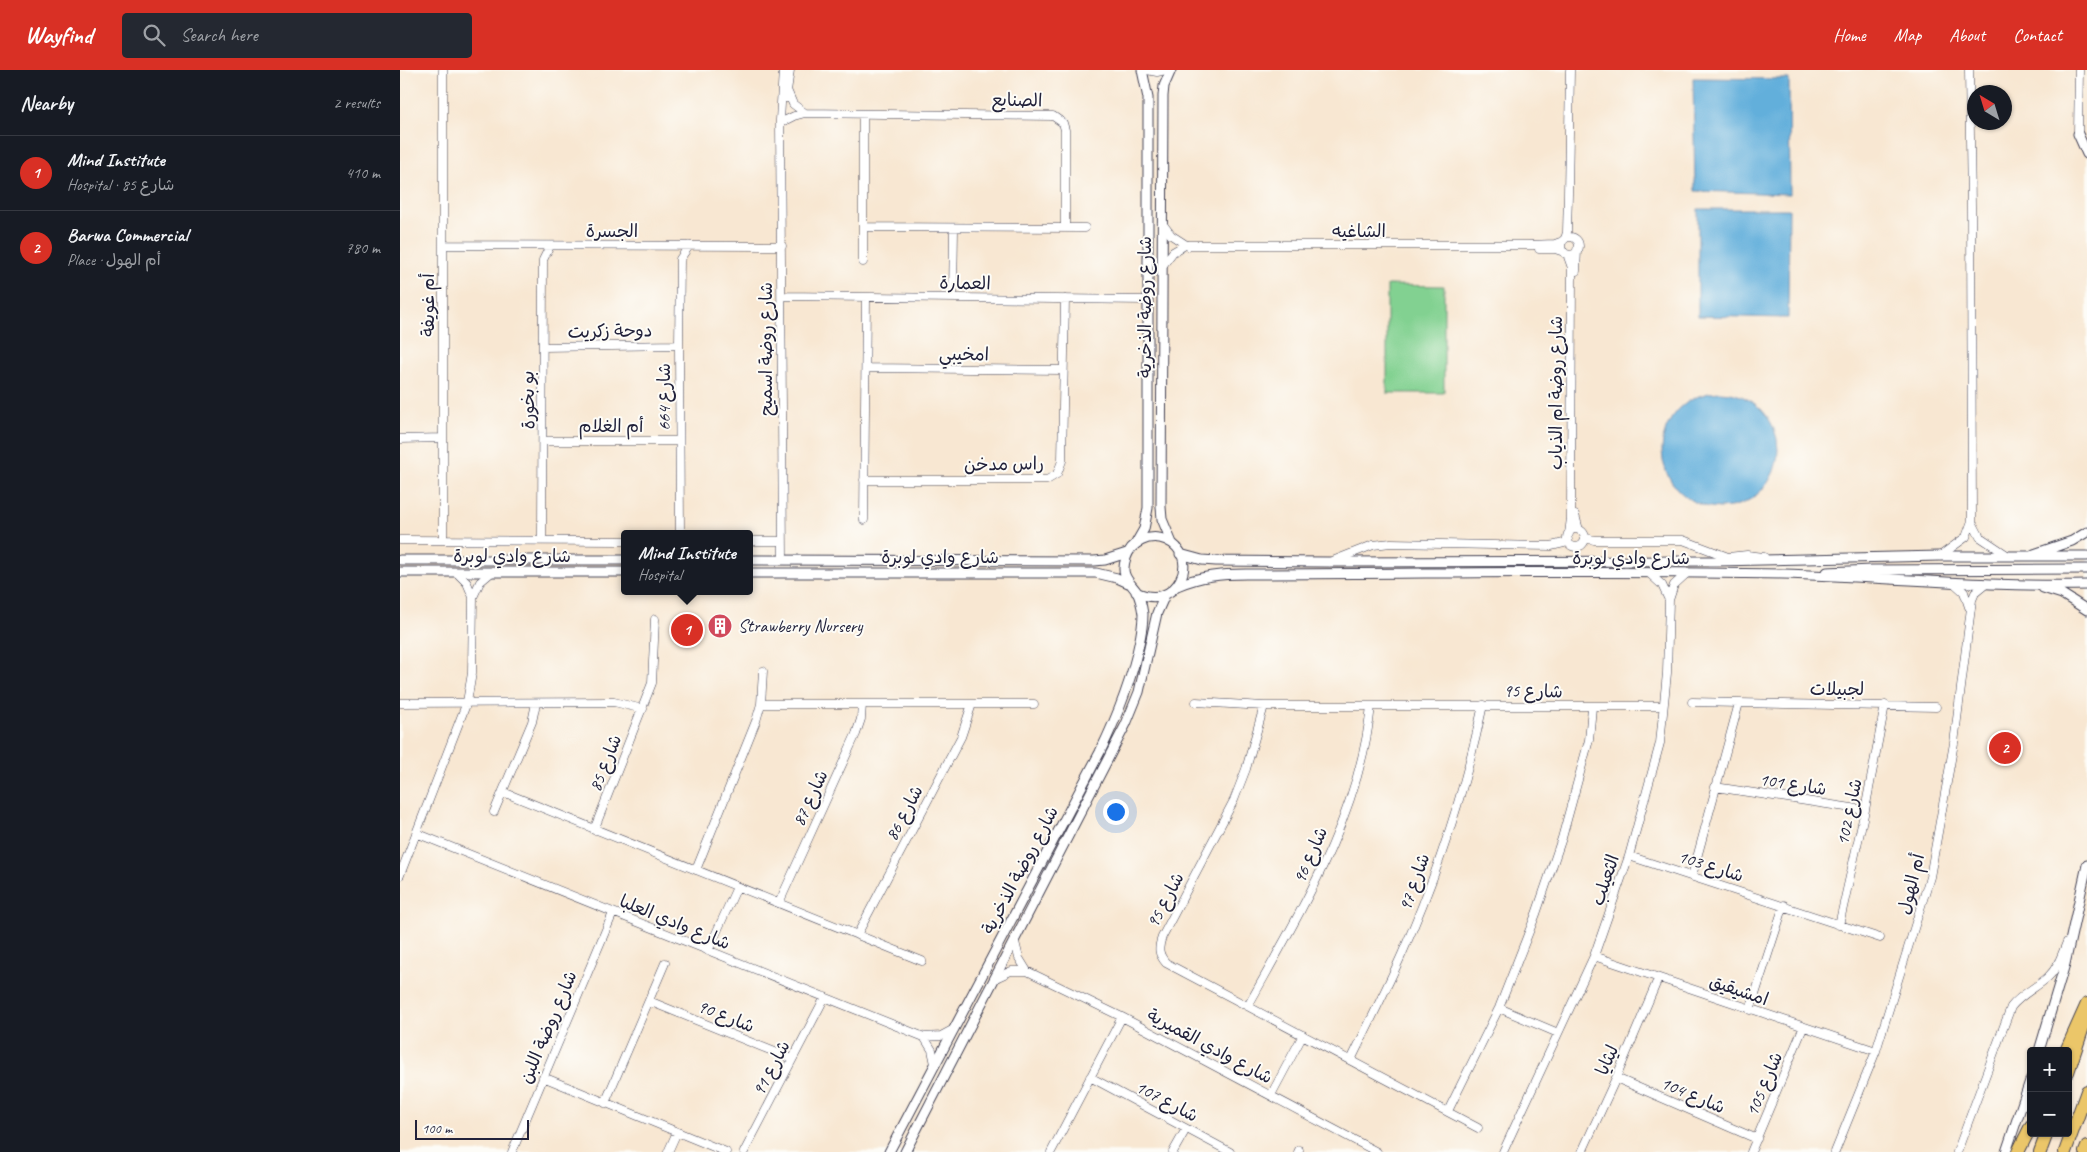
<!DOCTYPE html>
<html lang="en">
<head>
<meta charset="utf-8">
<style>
  body { margin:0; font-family:Caveat,"Playpen Sans Arabic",sans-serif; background:#242831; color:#f1f3f6 }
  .controls { position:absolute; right:15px; bottom:15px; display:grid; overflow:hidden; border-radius:5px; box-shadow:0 1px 4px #0004 }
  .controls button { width:45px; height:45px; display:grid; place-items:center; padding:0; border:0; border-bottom:1px solid #363941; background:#171b24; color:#f1f3f6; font:25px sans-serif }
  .compass { position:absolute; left:1567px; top:15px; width:45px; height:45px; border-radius:50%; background:#171b24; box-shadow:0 1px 4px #0004; rotate:322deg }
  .scale { position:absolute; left:15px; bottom:12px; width:114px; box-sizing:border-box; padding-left:5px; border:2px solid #22223b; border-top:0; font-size:14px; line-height:18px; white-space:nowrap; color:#22223b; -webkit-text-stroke:4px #fdfcf7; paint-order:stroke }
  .you { position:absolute; left:715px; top:741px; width:18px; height:18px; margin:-12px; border:4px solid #fff; border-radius:50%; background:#1a73e8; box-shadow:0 0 0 8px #1a73e833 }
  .badge { display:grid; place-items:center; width:32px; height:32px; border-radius:50%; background:#d93025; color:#fff; font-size:16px; font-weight:700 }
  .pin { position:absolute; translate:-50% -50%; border:2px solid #fff; box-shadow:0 1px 5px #0006 }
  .popup { position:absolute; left:221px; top:460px; width:132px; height:65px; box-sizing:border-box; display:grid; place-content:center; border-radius:5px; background:#171b24; filter:drop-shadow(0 1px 4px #0005); font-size:16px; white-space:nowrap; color:#9ea1a6 }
  .popup b { font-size:19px; color:#f1f3f6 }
  .popup::after { content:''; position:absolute; left:50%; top:100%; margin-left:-10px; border:10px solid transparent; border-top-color:#171b24 }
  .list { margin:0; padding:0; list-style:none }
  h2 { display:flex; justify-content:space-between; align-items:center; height:65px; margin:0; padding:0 20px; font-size:21px }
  h2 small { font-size:16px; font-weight:400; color:#9ea1a6 }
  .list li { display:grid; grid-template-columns:32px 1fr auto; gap:15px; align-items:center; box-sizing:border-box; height:75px; padding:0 20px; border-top:1px solid #363941 }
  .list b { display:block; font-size:19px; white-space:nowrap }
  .list p { margin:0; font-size:16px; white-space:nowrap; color:#9ea1a6 }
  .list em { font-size:16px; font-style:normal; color:#9ea1a6 }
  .icon { flex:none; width:28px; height:28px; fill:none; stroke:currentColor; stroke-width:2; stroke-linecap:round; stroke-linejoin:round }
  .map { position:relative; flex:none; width:1687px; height:1082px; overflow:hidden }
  header { display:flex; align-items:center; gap:30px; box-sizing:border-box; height:70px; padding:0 25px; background:#d93025; color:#fff }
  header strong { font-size:24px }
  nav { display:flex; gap:28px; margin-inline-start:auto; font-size:18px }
  .search { width:350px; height:45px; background:#242831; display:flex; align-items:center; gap:12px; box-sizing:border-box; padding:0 18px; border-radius:5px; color:#9ea1a6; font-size:19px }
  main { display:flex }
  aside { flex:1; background:#171b24 }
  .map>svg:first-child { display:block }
  .green { fill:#82d191; stroke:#527a66 }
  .water { fill:#62afdb; stroke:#42688b }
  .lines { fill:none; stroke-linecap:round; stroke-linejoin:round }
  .minor-casing { stroke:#424052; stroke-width:9 }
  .tertiary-casing { stroke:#424052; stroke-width:11 }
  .trunk-casing { stroke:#424052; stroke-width:14 }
  .minor { stroke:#fff; stroke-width:8 }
  .tertiary { stroke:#fff; stroke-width:9 }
  .trunk { stroke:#ebc669; stroke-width:12 }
  .labels { text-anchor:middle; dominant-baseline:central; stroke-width:4; stroke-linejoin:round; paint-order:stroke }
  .street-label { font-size:18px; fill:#22223b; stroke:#fdfcf7 }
  .poi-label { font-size:18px; fill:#22223b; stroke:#fdfcf7; text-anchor:start }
</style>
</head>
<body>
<header>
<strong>Wayfind</strong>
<div class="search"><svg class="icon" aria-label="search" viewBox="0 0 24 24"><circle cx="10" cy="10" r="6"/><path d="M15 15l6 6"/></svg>Search here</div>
<nav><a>Home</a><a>Map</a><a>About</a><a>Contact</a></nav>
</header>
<main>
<aside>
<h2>Nearby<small>2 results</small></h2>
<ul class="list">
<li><span class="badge">1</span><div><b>Mind Institute</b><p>Hospital · شارع 85</p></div><em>410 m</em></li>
<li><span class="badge">2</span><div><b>Barwa Commercial</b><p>Place · أم الهول</p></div><em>780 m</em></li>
</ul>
</aside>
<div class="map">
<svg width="1687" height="1082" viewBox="0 0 1687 1082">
  <rect width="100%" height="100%" fill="#fdfcf7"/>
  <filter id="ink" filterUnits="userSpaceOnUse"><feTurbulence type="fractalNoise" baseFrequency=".02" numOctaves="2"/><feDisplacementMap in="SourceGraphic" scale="10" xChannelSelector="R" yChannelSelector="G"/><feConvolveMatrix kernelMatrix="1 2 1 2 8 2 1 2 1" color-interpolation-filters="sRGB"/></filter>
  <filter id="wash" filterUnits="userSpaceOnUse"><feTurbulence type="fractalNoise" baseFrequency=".0096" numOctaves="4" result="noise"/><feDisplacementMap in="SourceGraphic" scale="20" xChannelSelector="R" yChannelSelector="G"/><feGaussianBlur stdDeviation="1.12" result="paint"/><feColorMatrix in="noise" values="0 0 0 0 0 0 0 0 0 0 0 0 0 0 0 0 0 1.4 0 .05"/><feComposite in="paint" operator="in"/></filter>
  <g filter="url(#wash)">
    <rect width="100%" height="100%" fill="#f8e7d2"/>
    <path class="green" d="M987 215 1044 216V323H987Z"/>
    <path class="water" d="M1293 8 1389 9 1390 124 1295 121Z
      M1298 139H1389L1388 248 1298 246Z
      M1262 380a58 58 0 1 1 116 0a58 58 0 1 1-116 0Z"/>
  </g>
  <g filter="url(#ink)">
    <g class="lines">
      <defs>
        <path id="minor" d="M43 0V470
          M383 0 380 50 383 490
          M747 0 757 2 766 0
          M387 20 393 34 405 43
          M386 28 390 0
          M463 45V192
          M384 51 394 46 405 43 653 46 663 53 665 60V158
          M1678 64 1679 0
          M762 153 771 165 788 176
          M463 157 685 158
          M1161 176a9 9 0 1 1 18 0a9 9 0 1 1-18 0Z
          M1165 169 1167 162 1168 124 1170 0
          M43 175 382 176
          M1139 179H1155L1164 182
          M1167 184 1172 198 1171 448 1169 464
          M763 195 773 182 785 175H1128L1155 174 1163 171
          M1176 201 1177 180
          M382 226 747 230
          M553 228 554 158
          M143 277 279 275
          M466 298 662 300
          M0 369 43 368
          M143 371H279
          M464 410H647L657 404 662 391 665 229
          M1175 445 1179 460
          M464 450 466 228
          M1572 452 1580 467 1607 485
          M1167 468a9 9 0 1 1 18 0a9 9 0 1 1-18 0Z
          M280 464 279 275 280 189 289 176
          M1186 468 1194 470H1283L1328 487 1347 485 1364 487
          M0 470 224 471
          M142 470 143 190 150 176
          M350 471H382
          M1540 486 1566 467 1572 451 1571 136 1569 0
          M930 492 973 475 991 473 1151 476 1164 473 1168 470
          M56 502 67 513 73 527
          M1250 504 1262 515 1269 530
          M1554 513 1564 522 1569 537
          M796 632 864 636H1263
          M1292 632 1536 637
          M0 633 214 632 243 639
          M361 634H634
          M864 636 846 699 834 730 762 867C758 878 758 884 766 893L1078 1058
          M1315 717 1465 740
          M103 722 522 891
          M94 742 132 652 136 633
          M194 760 252 613 255 549
          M16 763 524 967 541 966 554 959
          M1229 786 1480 868
          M296 800 356 651 361 634 363 601
          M0 805 67 632 72 603 73 527 80 512 93 501
          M1292 806 1339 633
          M379 833 456 664 461 649 462 634
          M1439 855 1465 740 1485 635
          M457 865 561 667 572 634
          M615 872 619 888 627 901
          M308 881 337 817
          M1194 886 1476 981
          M596 908 611 901H627L722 947 977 1082
          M249 931 392 989
          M848 936C900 842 960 745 971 636
          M1099 938 1158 963
          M1350 940 1384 835
          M524 967 532 980 535 994
          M951 990C968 955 986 920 1002 884 1037 805 1065 720 1083 635
          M143 1007 326 1082
          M690 1007 830 1082
          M1216 1008 1357 1069
          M871 1025 903 965
          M205 1033 265 893
          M1048 1041 1099 938 1136 844 1162 768 1189 670 1192 637
          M112 1082 213 843
          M268 1082 277 1062
          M344 1082 425 927
          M651 1082 722 947
          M773 1082 786 1059
          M898 1082 899 1080
          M1103 1082 1194 886 1229 786 1260 673 1267 603 1269 530 1274 515 1286 504
          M1182 1082 1216 1008 1258 909
          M1351 1082 1403 958
          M1435 1082 1476 981 1530 807 1554 673 1572 530 1575 523 1586 514
          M1557 1082 1611 937C1621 924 1636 918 1648 907 1658 898 1662 884 1667 872"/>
        <path id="tertiary" d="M771 0 764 16 763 26 761 437 762 449 772 473
          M1678 64 1687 84
          M736 473 744 459 748 438V28L742 0
          M780 484 802 490 816 491 928 492 1317 491 1540 486H1687
          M1634 484 1672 471 1687 462
          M0 490H224
          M350 490 694 491 705 490 727 483
          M0 502H224
          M1427 502 1472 500 1687 499
          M350 503H696L717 508 728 513
          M777 516C800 506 821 504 846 504 1025 504 1204 500 1383 504 1484 507 1585 517 1687 515
          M1643 518 1662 524 1687 540
          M1639 981 1665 894 1687 795
          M489 1082 700 682C717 647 731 613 739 574 741 565 743 554 743 544 742 537 740 528 737 522 728 510 720 505 726 488 731 472 750 463 766 470 803 486 777 543 736 522
          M505 1082 726 654 739 622 757 543 765 525
          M1606 1082 1631 1008"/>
        <path id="trunk" d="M1666 981 1687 934
          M1668 1002 1687 945
          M1618 1082 1631 1056
          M1640 1082 1647 1063
          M1665 1082 1687 1021
          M1685 1082 1687 1077"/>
      </defs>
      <use href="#minor" class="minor-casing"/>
      <use href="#tertiary" class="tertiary-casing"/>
      <use href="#trunk" class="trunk-casing"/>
      <use href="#minor" class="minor"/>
      <use href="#tertiary" class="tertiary"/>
      <use href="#trunk" class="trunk"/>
    </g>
  </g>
  <defs>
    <symbol id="building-disc" viewBox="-11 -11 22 22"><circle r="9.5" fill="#d1495b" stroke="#fdfcf7"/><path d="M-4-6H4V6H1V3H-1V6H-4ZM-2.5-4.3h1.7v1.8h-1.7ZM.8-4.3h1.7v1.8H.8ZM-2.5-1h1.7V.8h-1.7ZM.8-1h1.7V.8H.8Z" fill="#fff"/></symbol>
  </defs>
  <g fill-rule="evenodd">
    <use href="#building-disc" x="306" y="542" width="28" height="28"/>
  </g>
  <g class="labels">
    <g class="street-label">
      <text transform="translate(617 30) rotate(1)">الصنايع</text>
      <text x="212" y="161">الجسرة</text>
      <text x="959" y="161">الشاغيه</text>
      <text transform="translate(565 213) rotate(1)">العمارة</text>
      <text transform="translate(28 235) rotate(-90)">أم غويفة</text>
      <text transform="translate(745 237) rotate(-90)">شارع روضة الذخرية</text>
      <text transform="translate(210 261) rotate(-1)">دوحة زكريت</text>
      <text transform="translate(366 279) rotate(-90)">شارع روضة اسميح</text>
      <text transform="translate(564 284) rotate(1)">امخيبي</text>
      <text transform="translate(1156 323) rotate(-90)">شارع روضة ام الذياب</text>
      <text transform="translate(264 327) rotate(-90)">شارع 664</text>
      <text transform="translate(128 330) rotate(-91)">بو بخورة</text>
      <text x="211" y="356">أم الغلام</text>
      <text transform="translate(604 394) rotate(-1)">راس مدخن</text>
      <text x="112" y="486">شارع وادي لوبرة</text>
      <text x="540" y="487">شارع وادي لوبرة</text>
      <text x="1231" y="488">شارع وادي لوبرة</text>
      <text x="1437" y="619">لجبيلات</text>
      <text transform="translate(1133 621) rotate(1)">شارع 95</text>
      <text transform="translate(205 693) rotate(-68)">شارع 85</text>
      <text transform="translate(1393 714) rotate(9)">شارع 101</text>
      <text transform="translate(410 728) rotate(-65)">شارع 87</text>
      <text transform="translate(1449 742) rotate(-78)">شارع 102</text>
      <text transform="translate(504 743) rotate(-62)">شارع 86</text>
      <text transform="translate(910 785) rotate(-66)">شارع 96</text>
      <text transform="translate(1311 796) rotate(18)">شارع 103</text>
      <text transform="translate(620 800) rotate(-62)">شارع روضة الذخرية</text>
      <text transform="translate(1205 810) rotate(-71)">الثعيلب</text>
      <text transform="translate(1014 812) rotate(-70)">شارع 97</text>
      <text transform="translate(1511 814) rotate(-76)">أم الهول</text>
      <text transform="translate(765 830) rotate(-62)">شارع 95</text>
      <text transform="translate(275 852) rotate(22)">شارع وادي العلبا</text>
      <text transform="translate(1339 920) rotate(19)">امشيقيق</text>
      <text transform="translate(326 946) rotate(22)">شارع 90</text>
      <text transform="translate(148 957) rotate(-67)">شارع روضة اللبن</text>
      <text transform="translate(810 976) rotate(28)">شارع وادي القميرية</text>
      <text transform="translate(1207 990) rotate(-66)">ليثايا</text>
      <text transform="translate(371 998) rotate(-62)">شارع 91</text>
      <text transform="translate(1364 1014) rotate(-67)">شارع 105</text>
      <text transform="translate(1293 1025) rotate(23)">شارع 104</text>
      <text transform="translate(767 1031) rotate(28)">شارع 107</text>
    </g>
    <g class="poi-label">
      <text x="338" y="556">Strawberry Nursery</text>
    </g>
  </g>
</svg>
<div class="controls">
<button>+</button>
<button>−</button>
</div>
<svg class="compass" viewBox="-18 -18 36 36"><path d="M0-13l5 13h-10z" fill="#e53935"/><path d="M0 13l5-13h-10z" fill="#9ea1a6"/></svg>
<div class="scale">100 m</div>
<div class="you"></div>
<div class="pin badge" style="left:287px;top:560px">1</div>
<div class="popup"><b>Mind Institute</b>Hospital</div>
<div class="pin badge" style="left:1605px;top:678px">2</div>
</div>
</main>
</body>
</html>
